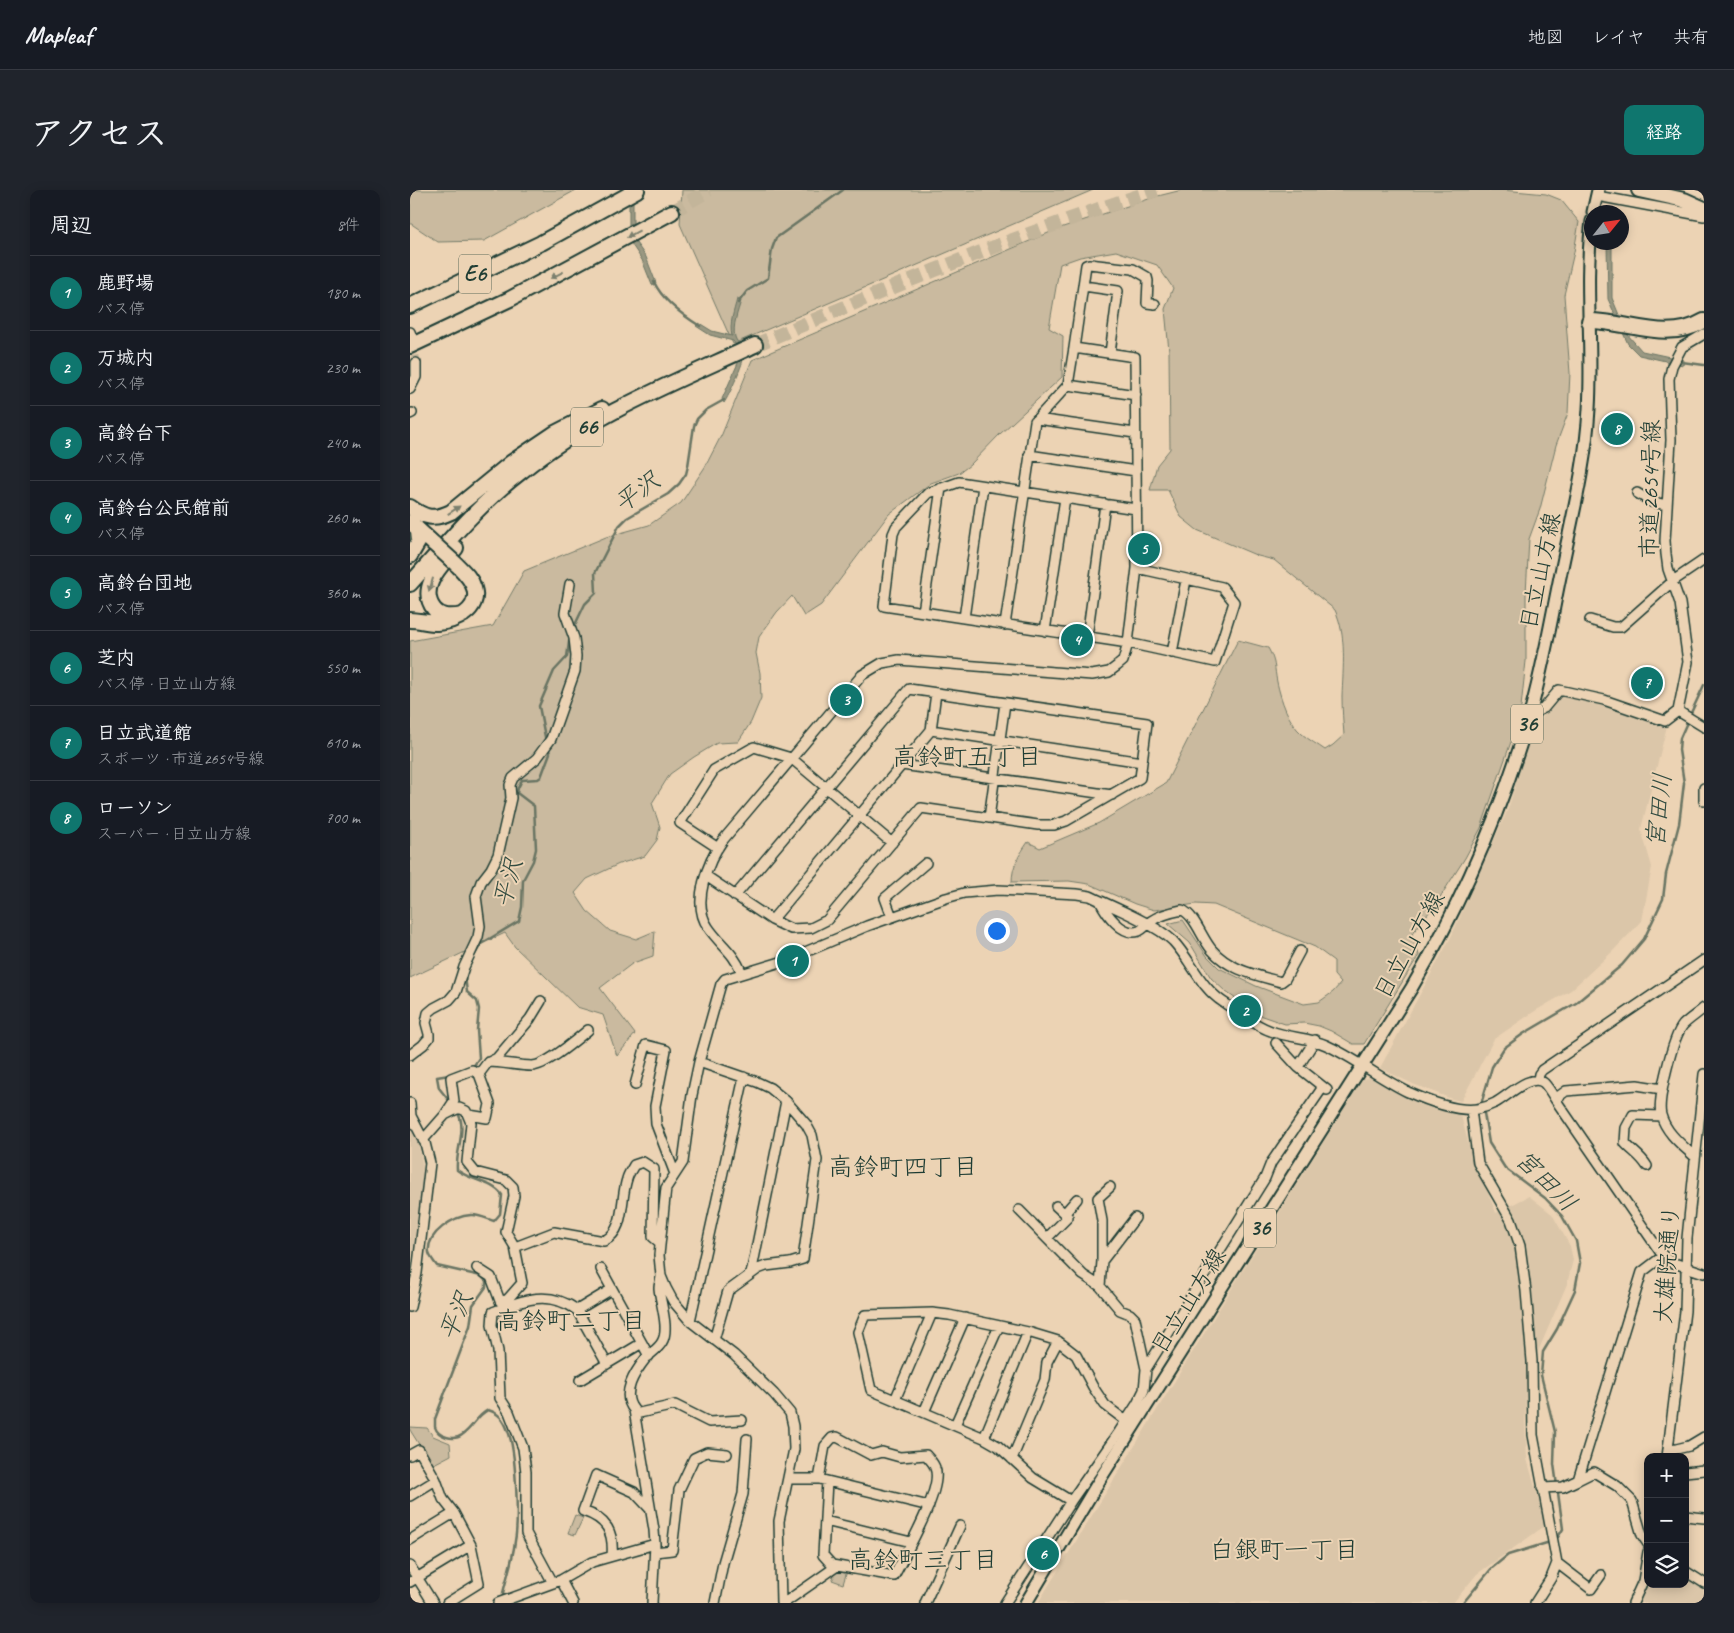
<!DOCTYPE html>
<html lang="ja">
<head>
<meta charset="utf-8">
<style>
  body { margin:0; font-family:Caveat,"Klee One",sans-serif; background:#20242c; color:#f1f3f6 }
  .controls { position:absolute; right:15px; bottom:15px; display:grid; overflow:hidden; border-radius:10px; box-shadow:0 2px 12px #0003 }
  .controls button { width:45px; height:45px; display:grid; place-items:center; padding:0; border:0; border-bottom:1px solid #363941; background:#171b24; color:#f1f3f6; font:25px sans-serif }
  .compass { position:absolute; left:1174px; top:15px; width:45px; height:45px; border-radius:50%; background:#171b24; box-shadow:0 2px 12px #0003; rotate:60deg }
  .you { position:absolute; left:586px; top:740px; width:18px; height:18px; margin:-12px; border:4px solid #fff; border-radius:50%; background:#1a73e8; box-shadow:0 0 0 8px #1a73e833 }
  .badge { display:grid; place-items:center; width:32px; height:32px; border-radius:50%; background:#0f766e; color:#fff; font-size:16px; font-weight:700 }
  .pin { position:absolute; translate:-50% -50%; border:2px solid #fff; box-shadow:0 1px 5px #0006 }
  .list { margin:0; padding:0; list-style:none }
  h2 { display:flex; justify-content:space-between; align-items:center; height:65px; margin:0; padding:0 20px; font-size:21px }
  h2 small { font-size:16px; font-weight:400; color:#9ea1a6 }
  .list li { display:grid; grid-template-columns:32px 1fr auto; gap:15px; align-items:center; box-sizing:border-box; height:75px; padding:0 20px; border-top:1px solid #363941 }
  .list b { display:block; font-size:19px; white-space:nowrap }
  .list p { margin:0; font-size:16px; white-space:nowrap; color:#9ea1a6 }
  .list em { font-size:16px; font-style:normal; color:#9ea1a6 }
  .icon { flex:none; width:28px; height:28px; fill:none; stroke:currentColor; stroke-width:2; stroke-linecap:round; stroke-linejoin:round }
  .map { position:relative; flex:none; width:1294px; height:1413px; overflow:hidden; border-radius:10px }
  header { display:flex; align-items:center; gap:30px; box-sizing:border-box; height:70px; padding:0 25px; background:#171b24; border-bottom:1px solid #363941 }
  header strong { font-size:24px }
  nav { display:flex; gap:28px; margin-inline-start:auto; font-size:18px }
  .intro { display:flex; align-items:center; justify-content:space-between; box-sizing:border-box; height:120px; padding:0 30px }
  h1 { margin:0; font-size:35px }
  .button { padding:12px 22px; border-radius:10px; background:#0f766e; color:#fff; font-size:18px; font-weight:700 }
  main { display:flex; gap:30px; padding:0 30px }
  aside { flex:1; background:#171b24; border-radius:10px; box-shadow:0 2px 12px #0003 }
  .map>svg:first-child { display:block }
  .built { fill:#dbc6a9 }
  .green { fill:#caba9f; stroke:#747c6a }
  .water { fill:#9a9882; stroke:#697463 }
  .lines { fill:none; stroke-linecap:round; stroke-linejoin:round }
  .stream { stroke:#697463; stroke-width:2.5 }
  .minor-tunnel { stroke:#c3b59a; stroke-width:9; stroke-dasharray:9 4.5; stroke-linecap:butt }
  .highway-tunnel { stroke:#c3b59a; stroke-width:14; stroke-dasharray:14 7; stroke-linecap:butt }
  .minor-casing { stroke:#1f3d34; stroke-width:12 }
  .major-casing { stroke:#1f3d34; stroke-width:15 }
  .highway-casing { stroke:#1f3d34; stroke-width:18 }
  .minor { stroke:#ecd3b4; stroke-width:9 }
  .major { stroke:#ecd3b4; stroke-width:11 }
  .highway { stroke:#ecd3b4; stroke-width:14 }
  .highway-bridge-casing { stroke:#1f3d34; stroke-width:18; stroke-linecap:butt }
  .highway-bridge { stroke:#ecd3b4; stroke-width:14 }
  .oneway { fill:#7b806e }
  .labels { text-anchor:middle; dominant-baseline:central; stroke-width:4; stroke-linejoin:round; paint-order:stroke }
  .shield { fill:#ecd3b4; stroke:#5c6a5a; stroke-width:1 }
  .shield-label { font-size:22px; font-weight:bold; fill:#1f3d34 }
  .street-label { font-size:24px; fill:#1f3d34; stroke:#ecd3b4 }
  .water-label { font-size:25px; font-style:italic; fill:#314b40; stroke:#ecd3b4 }
  .neighbourhood-label { font-size:25px; fill:#1f3d34; stroke:#ecd3b4 }
</style>
</head>
<body>
<header>
<strong>Mapleaf</strong>
<nav><a>地図</a><a>レイヤ</a><a>共有</a></nav>
</header>
<div class="intro"><h1>アクセス</h1><a class="button">経路</a></div>
<main>
<aside>
<h2>周辺<small>8件</small></h2>
<ul class="list">
<li><span class="badge">1</span><div><b>鹿野場</b><p>バス停</p></div><em>180 m</em></li>
<li><span class="badge">2</span><div><b>万城内</b><p>バス停</p></div><em>230 m</em></li>
<li><span class="badge">3</span><div><b>高鈴台下</b><p>バス停</p></div><em>240 m</em></li>
<li><span class="badge">4</span><div><b>高鈴台公民館前</b><p>バス停</p></div><em>260 m</em></li>
<li><span class="badge">5</span><div><b>高鈴台団地</b><p>バス停</p></div><em>360 m</em></li>
<li><span class="badge">6</span><div><b>芝内</b><p>バス停 · 日立山方線</p></div><em>550 m</em></li>
<li><span class="badge">7</span><div><b>日立武道館</b><p>スポーツ · 市道2654号線</p></div><em>610 m</em></li>
<li><span class="badge">8</span><div><b>ローソン</b><p>スーパー · 日立山方線</p></div><em>700 m</em></li>
</ul>
</aside>
<div class="map">
<svg width="1294" height="1413" viewBox="0 0 1294 1413">
  <rect width="100%" height="100%" fill="#ecd3b4"/>
  <filter id="ink" filterUnits="userSpaceOnUse"><feTurbulence type="fractalNoise" baseFrequency=".02" numOctaves="2"/><feDisplacementMap in="SourceGraphic" scale="10" xChannelSelector="R" yChannelSelector="G"/><feConvolveMatrix kernelMatrix="1 2 1 2 8 2 1 2 1" color-interpolation-filters="sRGB"/></filter>
  <g filter="url(#ink)">
    <path class="built" d="M732 340 742 341 750 354 749 365 732 360Z
      M1150 506 1187 511 1208 517 1257 536 1231 639 1242 677 1232 731 1202 762 1161 800 1125 821 1084 849 1051 911 1042 909 1003 894 970 878 1041 747 1098 619 1123 539Z
      M961 887 1003 910 1051 926 1058 952 1086 1023 1119 1006 1142 1024 1160 1056 1163 1070 1157 1094 1127 1164 1117 1166 1115 1232 1117 1269 1136 1335 1067 1384 1043 1413H628L827 1090 953 889Z
      M0 937 9 954 14 985 0 1079Z
      M1238 1386V1394H1275V1388L1294 1399V1413H1228L1233 1402Z"/>
    <path class="green" d="M0 0H166L74 51 28 52 0 33Z
      M272 0H683L323 154 270 34Z
      M772 0H1093L1136 4 1151 10 1169 32 1164 62 1154 105 1160 183 1158 223 1146 255 1130 319 1119 349 1116 403V471L1110 526 1071 638 1055 668 1027 712 1002 744 1009 765 954 854H943L921 841 909 836 894 833 875 834 852 826 842 820 816 802 801 788 780 753 758 734 773 730 797 766 809 778 846 796 894 814 909 812 923 802 931 793 924 785V771L905 757 804 715 786 714 744 720 725 714 679 694 659 691 602 692C602 676 609 665 618 652L630 658 689 633 756 593 828 450 858 458C866 472 864 477 867 492 871 510 878 532 892 544 899 550 908 555 915 560L923 555 934 545C933 532 932 519 932 506 933 478 937 446 925 420L864 370 848 366 787 340 771 327 758 300H740L747 275 760 259 759 161 755 119 763 98 747 75 706 61 670 67 650 74 639 138 653 146 652 187 590 244 560 275 549 283 521 293 479 324 411 415 394 426 382 406 367 422 349 447 346 463 350 483 351 508 341 532 328 552 307 553 284 567 260 584 242 613 250 637 247 650 235 666 209 674 177 689 165 703 177 721 200 741 226 749 245 741 243 766 223 773 190 798 225 844 207 866 193 825 167 817 105 757 95 743 0 788V451L83 436 114 381 196 347 239 335 271 313 295 277 312 244 342 170 650 38 748 6Z
      M0 1237 17 1238 23 1246 40 1253 41 1265 22 1275 0 1240Z
      M165 1325 173 1328 165 1345 158 1343Z
      M438 1378 433 1394 422 1390 424 1387 419 1381Z"/>
    <path class="water" d="M219 0H223V38L226 53 236 67 246 93 242 95 232 70 222 55 219 38Z
      M1197 53H1202V108L1217 144 1232 161 1274 170 1273 175 1229 165 1218 154 1198 109Z
      M327 109 331 111C328 121 322 136 325 147 327 153 333 157 334 165 334 172 319 206 314 213L312 209 328 173 329 164 327 156 323 151 300 145 286 136 289 133 302 141 322 146C319 134 324 121 327 109Z"/>
    <g class="lines">
      <path class="stream" d="M244 92C253 111 272 125 290 136
        M328 113 337 101 358 88 362 59 366 48 433 0
        M1272 172 1294 175
        M164 437 175 414 186 403 185 383 209 336 217 328 258 304 269 294 276 284 278 276 284 236 287 229 296 220 314 210
        M1280 525 1294 495
        M136 552 129 516 144 481 157 467 160 445
        M64 766 71 754 109 731 112 717 113 690 123 671 126 659 124 616 107 603 108 598 112 590 128 589 131 587 140 563 138 557
        M55 787 57 802 67 811 69 819 67 840 69 868 63 877
        M39 885 27 887 29 898 41 913
        M47 921C58 939 45 961 47 980 61 991 82 991 92 1005L90 1024 84 1031C77 1029 68 1024 61 1025 44 1026 16 1043 19 1063 20 1067 24 1072 27 1076L71 1086 76 1091V1097L63 1115 60 1136 25 1229C25 1232 25 1234 25 1237 28 1247 44 1251 52 1245 63 1238 66 1226 78 1220 89 1223 94 1230 98 1241 106 1260 109 1330 105 1351 103 1369 97 1386 93 1403V1409
        M1145 1349 1148 1347 1153 1339 1144 1274 1145 1242 1131 1185 1133 1162 1147 1139 1165 1100 1170 1073 1166 1051 1152 1026 1135 1008 1095 978 1079 953 1072 911 1082 877 1094 858 1113 844 1166 813 1212 775 1234 749 1253 709 1256 684 1269 634 1274 593 1269 560 1270 548 1278 530
        M1053 1413 1082 1378 1098 1365 1140 1352"/>
      <path class="minor-tunnel" d="M3 152 6 173"/>
      <path class="highway-tunnel" d="M262 22 299 0
        M345 155C477 99 610 43 747 0"/>
      <defs>
        <path id="minor" d="M1187 6 1294 26
          M674 96 708 101 700 163
          M0 142 2 147
          M1294 144 1272 157 1262 176 1259 189 1261 250 1255 351 1256 364 1258 379 1270 413 1278 472 1268 521 1294 537
          M664 158 676 75 679 74 723 79 737 87 738 91 737 113 745 114
          M658 195 726 205
          M0 199 6 187V173
          M0 224 2 223
          M627 229 725 243
          M619 265 726 281
          M1227 303 1242 312 1257 315
          M726 319 549 292 518 303 486 337 483 344 474 416 718 453 805 472 824 412 812 397 727 378
          M513 422 531 298
          M554 428 573 296
          M1180 430 1203 437H1211L1263 391 1294 370
          M635 441 655 308
          M677 447 695 314
          M762 463 776 390
          M1120 525 1134 518 1149 500 1194 510 1255 531 1268 521
          M521 540 732 572
          M492 575 702 605
          M1294 598V611
          M579 628 595 513
          M308 658 270 633 304 580 344 557 381 568 482 653
          M296 686 362 730 381 739 401 738 417 730 511 618 628 635H644L656 631 730 588 737 533 499 499 325 706
          M690 711C696 723 712 747 729 741 734 739 737 734 741 731 750 725 762 722 772 720 785 725 792 749 802 760 819 780 846 785 871 792L875 789 890 761
          M482 727 475 708 516 673
          M362 730 521 540 526 503
          M332 783C323 761 310 755 298 737 281 713 298 671 313 650L452 485 472 473 489 470 682 485 699 482 707 476 713 471 718 453 727 378 725 167 664 158 658 195 625 231 595 435
          M866 853 888 877 917 900
          M0 865 13 855 19 848V844L16 833 18 823 24 818 39 810 46 802 54 777 68 747 70 736 66 706 71 692 81 679 88 665 101 608 100 595 103 588 127 568 141 549 165 481 166 466 164 448 155 423 160 394
          M79 872 87 868 120 829 131 811
          M289 872 347 892 360 898 376 911 396 934 402 945 407 970 393 1069 380 1073 356 1076 348 1079 318 1101 304 1150
          M888 877 905 850
          M69 884 78 872C93 872 108 876 122 876 136 876 167 849 178 840
          M1128 890 1129 884 1132 880 1294 770
          M225 895 236 855 256 860 245 916 246 934 265 984
          M1145 909 1156 901 1227 895 1252 899
          M0 913 1 926
          M1061 920 1068 973 1101 1030 1110 1056 1116 1101 1122 1171 1123 1245 1147 1373 1141 1388 1125 1413
          M36 923 44 911 41 888 62 880 69 884 80 914 77 928 59 925
          M0 924 15 953 20 973 7 1083 0 1117
          M13 950 35 925 49 918 56 921 61 933 57 972 65 982 96 990 103 997 104 1006 96 1042 105 1057 144 1042 194 1051C216 1040 210 1009 217 989 218 984 222 979 224 975L233 972 244 979 243 1047 249 1052
          M1285 967C1272 955 1256 943 1251 925 1247 910 1263 847 1273 835 1279 829 1287 824 1294 818
          M1237 976C1231 966 1222 961 1215 953L1216 938 1223 925 1251 926
          M609 1020 673 1085 690 1096 710 1120 720 1124 725 1129 736 1179
          M654 1024 667 1009
          M637 1048 658 1027 646 1016
          M692 1071V1031L688 1008 700 997
          M67 1078 81 1087 90 1111 97 1110 112 1093 105 1057
          M191 1079 239 1166
          M341 1084 376 911
          M690 1096 692 1071 725 1028
          M280 1131 334 887
          M197 1174 167 1120 202 1099
          M170 1190 232 1153
          M485 1210 522 1123
          M514 1222 555 1128
          M225 1224 265 1215 299 1232 332 1230
          M545 1235 589 1136
          M574 1248 618 1142
          M1258 1261 1279 1256 1294 1247
          M0 1265 9 1260 26 1290 33 1309 44 1323 61 1355 69 1393 37 1413
          M1257 1267 1275 1121 1277 1048 1294 884
          M602 1269 635 1190 637 1172 648 1151
          M1275 1282 1294 1280
          M378 1289H409L519 1316
          M409 1289 415 1256 422 1248 427 1247 461 1265 472 1262 490 1267 516 1265C519 1269 524 1273 525 1278 534 1298 494 1366 484 1386L422 1375 413 1365 417 1291
          M1168 1290 1184 1282 1207 1296 1222 1311 1232 1345 1238 1354
          M1132 1298 1153 1297 1168 1290 1232 1082 1253 1066
          M0 1306 26 1290
          M661 1311 623 1288 588 1256 574 1248 461 1200 448 1142 455 1125 522 1123 539 1125 618 1142 648 1151 666 1165 683 1197 695 1215 724 1237
          M1275 1326 1294 1328
          M415 1331 501 1352
          M0 1350 44 1323
          M245 1362 262 1360 269 1300 284 1268 297 1262 317 1264
          M202 1366C204 1342 197 1329 173 1321L186 1285 224 1302 240 1319
          M1147 1373 1181 1399 1191 1385
          M0 1376 23 1413
          M1275 1381 1294 1393
          M151 1390 163 1413
          M0 1392 61 1355
          M143 1393 116 1343V1282L113 1258 99 1222 90 1208 88 1161 82 1135 83 1122C113 1110 138 1099 167 1120
          M88 1413 151 1390 182 1372 245 1354
          M242 1413 245 1354 244 1340 224 1220C210 1204 225 1182 236 1168 241 1163 249 1158 252 1152 260 1139 250 1112 249 1098 249 1094 251 1090 251 1086
          M305 1413 313 1373 333 1304 337 1249
          M371 1413 369 1331 384 1259 383 1236 380 1223 364 1204 324 1165 280 1131 263 1111 256 1098 251 1086 249 1065 256 998 273 972 282 905 289 872 311 794 315 789 374 771 457 736 536 708 554 703 588 700 667 704 680 706C701 716 747 735 763 751 781 770 790 797 813 812 828 822 844 835 861 841 879 848 898 847 916 855 945 868 969 888 998 902 1016 910 1047 922 1067 919 1073 918 1079 916 1085 913 1097 907 1121 882 1134 893 1138 897 1142 904 1145 909L1253 1066 1261 1072 1294 1083
          M374 1413 427 1376
          M515 1413 550 1336
          M595 1413 661 1311 709 1242 727 1214 734 1200 736 1179 855 988 861 973 913 897
          M1223 1413 1233 1391 1238 1362"/>
        <path id="major" d="M1183 22 1188 0
          M616 1413 692 1286 1001 799C1051 714 1091 622 1119 527 1133 479 1141 430 1151 382 1162 328 1176 274 1179 219 1183 157 1174 93 1182 31"/>
        <path id="highway" d="M1229 0 1274 10 1294 19
          M0 116 131 53 227 0
          M1179 131C1218 131 1257 153 1294 131
          M0 156 100 109 262 22
          M0 317C15 328 24 330 41 322L102 272 145 243 192 219
          M0 332 24 354
          M46 358C33 374 7 397 24 419 31 428 42 427 53 425
          M0 366 9 351 8 340
          M0 394C35 355 70 313 112 281 181 225 265 192 345 155
          M0 430C9 430 18 433 27 433 45 432 71 420 64 398 61 388 53 381 46 374"/>
      </defs>
      <use href="#minor" class="minor-casing"/>
      <use href="#major" class="major-casing"/>
      <use href="#highway" class="highway-casing"/>
      <use href="#minor" class="minor"/>
      <use href="#major" class="major"/>
      <use href="#highway" class="highway"/>
      <defs>
        <path id="highway-bridge" d="M24 354 46 374"/>
      </defs>
      <use href="#highway-bridge" class="highway-bridge-casing"/>
      <use href="#highway-bridge" class="highway-bridge"/>
    </g>
    <defs><path id="oneway-solid" d="M-6-.8H1V-3.2L6.5 0L1 3.2V.8H-6Z" transform="scale(1.25)"/></defs>
    <g class="oneway">
      <use href="#oneway-solid" transform="translate(223 44) rotate(151)"/>
      <use href="#oneway-solid" transform="translate(147 85) rotate(153)"/>
      <use href="#oneway-solid" transform="translate(44 320) rotate(-33)"/>
      <use href="#oneway-solid" transform="translate(21 395) rotate(106)"/>
    </g>
  </g>
  <g class="labels">
    <g class="shield">
      <rect x="49" y="64.5" width="32" height="39" rx="4"/>
      <rect x="161" y="217.5" width="32" height="39" rx="4"/>
      <rect x="1101" y="514.5" width="32" height="39" rx="4"/>
      <rect x="834" y="1018.5" width="32" height="39" rx="4"/>
    </g>
    <g class="shield-label">
      <text x="65" y="84">E6</text>
      <text x="177" y="237">66</text>
      <text x="1117" y="534">36</text>
      <text x="850" y="1038">36</text>
    </g>
    <g class="street-label">
      <text transform="translate(1240 299) rotate(-89)">市道2654号線</text>
      <text transform="translate(1130 381) rotate(-78)">日立山方線</text>
      <text transform="translate(999 755) rotate(-61)">日立山方線</text>
      <text transform="translate(1257 1074) rotate(-86)">大雄院通り</text>
      <text transform="translate(778 1111) rotate(-58)">日立山方線</text>
    </g>
    <g class="water-label">
      <text transform="translate(227 302) rotate(-37)">平沢</text>
      <text transform="translate(1249 620) rotate(-84)">宮田川</text>
      <text transform="translate(98 693) rotate(-75)">平沢</text>
      <text transform="translate(1136 991) rotate(45)">宮田川</text>
      <text transform="translate(46 1126) rotate(-68)">平沢</text>
    </g>
    <g class="neighbourhood-label">
      <text x="557" y="567">高鈴町五丁目</text>
      <text x="493" y="977">高鈴町四丁目</text>
      <text x="161" y="1131">高鈴町二丁目</text>
      <text x="874" y="1360">白銀町一丁目</text>
      <text x="513" y="1370">高鈴町三丁目</text>
    </g>
  </g>
</svg>
<div class="controls">
<button>+</button>
<button>−</button>
<button><svg class="icon" aria-label="layers" viewBox="0 0 24 24"><path d="M12 4l9 5-9 5-9-5zM3 14l9 5 9-5"/></svg></button>
</div>
<svg class="compass" viewBox="-18 -18 36 36"><path d="M0-13l5 13h-10z" fill="#e53935"/><path d="M0 13l5-13h-10z" fill="#9ea1a6"/></svg>
<div class="you"></div>
<div class="pin badge" style="left:383px;top:771px">1</div>
<div class="pin badge" style="left:835px;top:821px">2</div>
<div class="pin badge" style="left:436px;top:510px">3</div>
<div class="pin badge" style="left:667px;top:450px">4</div>
<div class="pin badge" style="left:734px;top:359px">5</div>
<div class="pin badge" style="left:633px;top:1364px">6</div>
<div class="pin badge" style="left:1237px;top:493px">7</div>
<div class="pin badge" style="left:1207px;top:239px">8</div>
</div>
</main>
</body>
</html>
